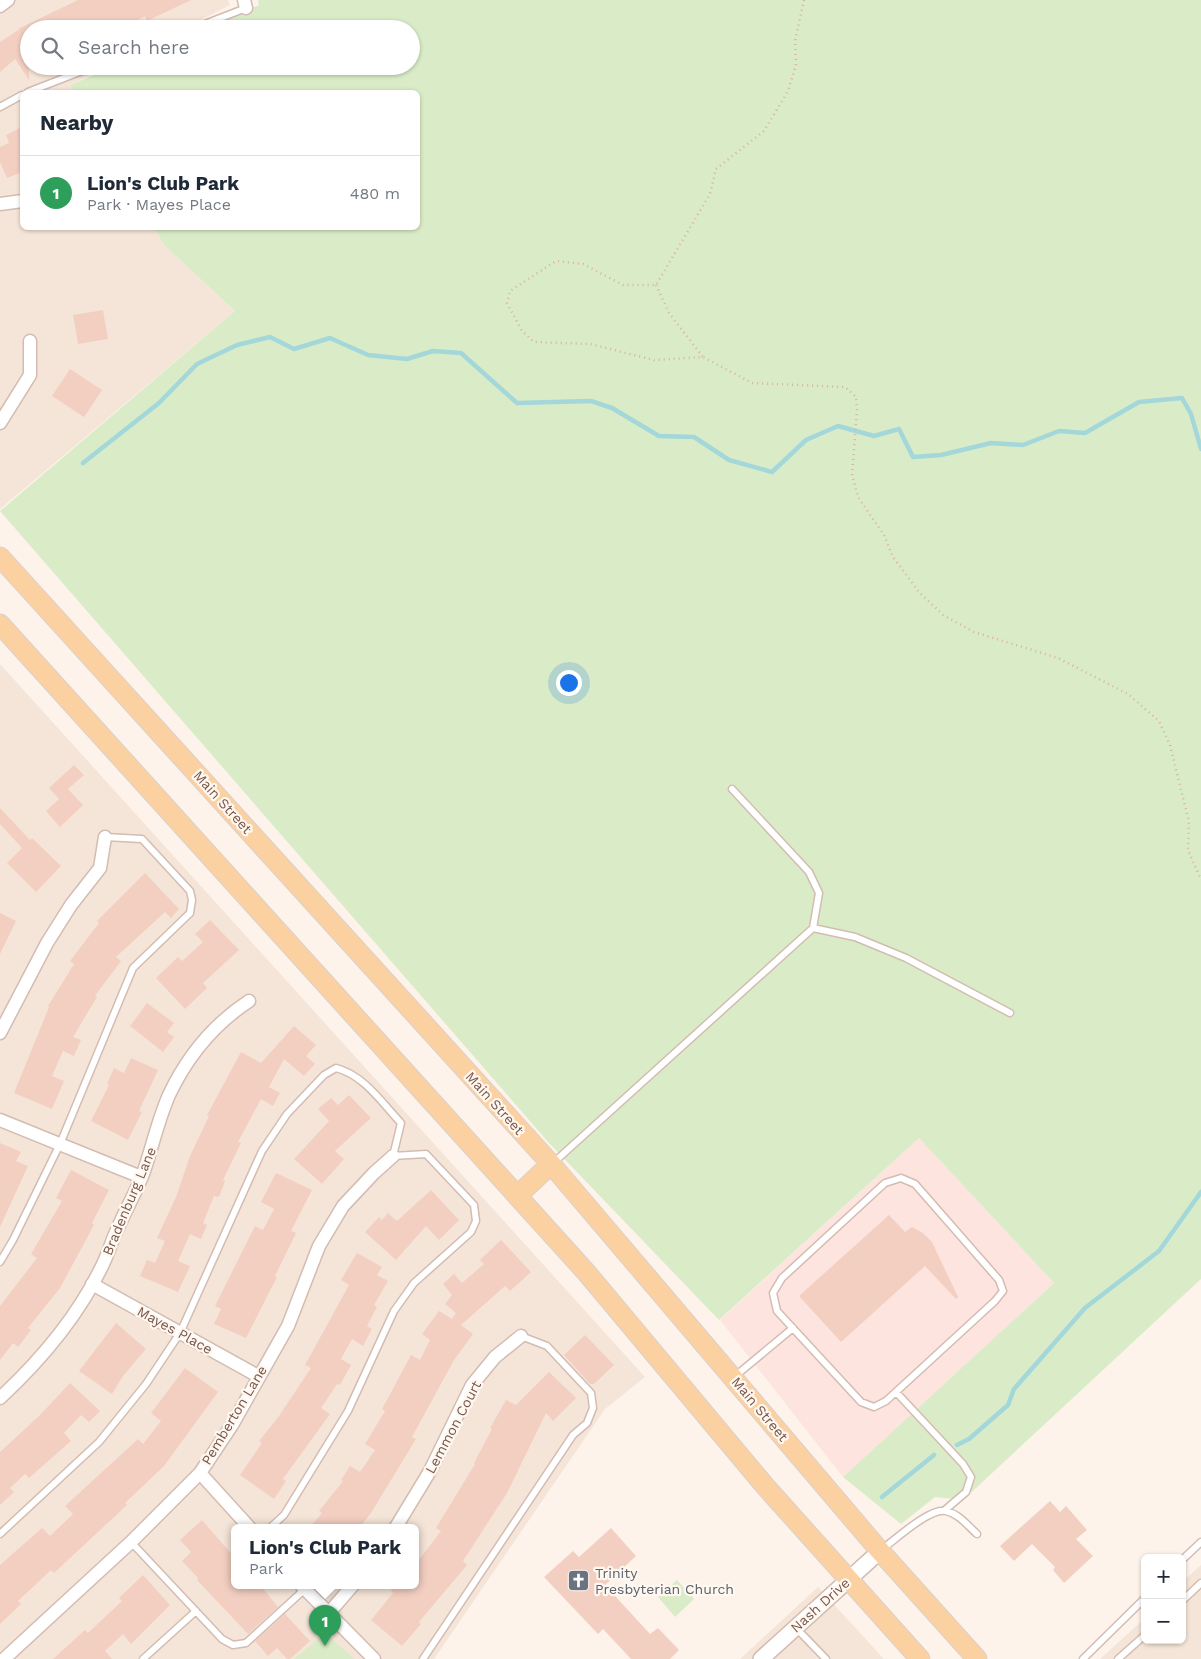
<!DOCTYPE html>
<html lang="en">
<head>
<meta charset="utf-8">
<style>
  body { margin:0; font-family:"Work Sans",sans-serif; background:#f6f6f7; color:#1f2937 }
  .controls { position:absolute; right:15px; bottom:15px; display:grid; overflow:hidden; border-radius:8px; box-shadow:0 1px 4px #0004 }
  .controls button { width:45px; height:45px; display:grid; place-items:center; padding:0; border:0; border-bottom:1px solid #e0e1e3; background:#fff; color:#1f2937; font:25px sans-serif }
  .you { position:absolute; left:568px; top:682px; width:18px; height:18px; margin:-12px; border:4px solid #fff; border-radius:50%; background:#1a73e8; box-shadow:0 0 0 8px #1a73e833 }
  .badge { display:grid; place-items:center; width:32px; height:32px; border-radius:50%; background:#e95f4d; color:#fff; font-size:16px; font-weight:700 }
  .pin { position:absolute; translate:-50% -41px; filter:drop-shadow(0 1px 2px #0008) }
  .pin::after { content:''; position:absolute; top:26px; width:18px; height:15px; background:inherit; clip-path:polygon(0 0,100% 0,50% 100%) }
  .popup { position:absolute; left:231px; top:1524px; width:188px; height:65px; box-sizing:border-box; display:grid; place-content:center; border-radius:8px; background:#fff; filter:drop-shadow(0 1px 4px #0005); font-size:16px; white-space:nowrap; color:#747a83 }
  .popup b { font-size:19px; color:#1f2937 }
  .popup::after { content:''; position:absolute; left:50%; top:100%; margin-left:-10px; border:10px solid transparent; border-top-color:#fff }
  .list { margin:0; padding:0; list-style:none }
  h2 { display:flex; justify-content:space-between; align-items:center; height:65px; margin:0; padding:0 20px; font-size:21px }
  h2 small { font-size:16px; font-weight:400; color:#747a83 }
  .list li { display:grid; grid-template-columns:32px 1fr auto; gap:15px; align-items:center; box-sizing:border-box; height:75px; padding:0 20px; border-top:1px solid #e0e1e3 }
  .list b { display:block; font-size:19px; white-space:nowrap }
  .list p { margin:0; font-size:16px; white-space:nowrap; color:#747a83 }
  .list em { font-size:16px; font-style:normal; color:#747a83 }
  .icon { flex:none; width:28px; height:28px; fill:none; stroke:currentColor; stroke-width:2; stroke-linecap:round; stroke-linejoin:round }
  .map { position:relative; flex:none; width:1201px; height:1659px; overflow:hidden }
  .search { position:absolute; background:#fff; box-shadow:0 1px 4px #0004; left:20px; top:20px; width:400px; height:55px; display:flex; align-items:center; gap:12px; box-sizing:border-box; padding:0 18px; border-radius:28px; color:#747a83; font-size:19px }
  .panel { position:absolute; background:#fff; box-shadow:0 1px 4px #0004; left:20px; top:90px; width:400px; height:140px; border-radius:8px }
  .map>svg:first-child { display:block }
  .residential { fill:#f5e5d8; fill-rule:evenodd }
  .commercial { fill:#fde4de }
  .green { fill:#daecc7 }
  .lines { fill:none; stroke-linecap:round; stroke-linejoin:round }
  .stream { stroke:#a3d7da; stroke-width:4.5 }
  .building { fill:#f3cfc1 }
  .service-casing { stroke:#d3bcb1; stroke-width:9 }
  .minor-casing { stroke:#d3bcb1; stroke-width:15 }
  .tertiary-casing { stroke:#d3bcb1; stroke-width:18 }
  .primary-casing { stroke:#d9d0cd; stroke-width:21 }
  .path { stroke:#d9b2a3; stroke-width:2.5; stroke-dasharray:1 4; stroke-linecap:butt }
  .service { stroke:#fff; stroke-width:6 }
  .minor { stroke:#fff; stroke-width:12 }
  .tertiary { stroke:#fff; stroke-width:15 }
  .primary { stroke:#fcd1a2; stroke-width:19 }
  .labels { text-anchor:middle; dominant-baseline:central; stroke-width:4.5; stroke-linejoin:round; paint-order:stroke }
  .street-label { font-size:14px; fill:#79574c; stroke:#fff8f1 }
  .worship-label { font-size:14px; fill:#5b616d; stroke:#fff8f1; text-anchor:start }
</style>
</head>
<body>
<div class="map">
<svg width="1201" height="1659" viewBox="0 0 1201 1659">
  <rect width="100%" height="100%" fill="#fdf3ea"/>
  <path class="residential" d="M0 0H228L230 5 183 29H29V66H108L70 85 74 92H22V228H154L164 245 235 311 0 509Z
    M0 664 645 1377 605 1409 434 1659H0ZM235 1527H415V1585H235Z
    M1201 1565V1659H1100L1145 1618V1640H1182V1582Z
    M818 1587 884 1659H740Z"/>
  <path class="commercial" d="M919 1138 1054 1283 843 1477 720 1320Z"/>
  <path class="green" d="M258 0H1201V1279L963 1500 935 1497 901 1524 843 1477 1054 1283 919 1138 719 1320 549 1143 0 511 235 311 164 245 154 228H418V92H74L70 85 115 66H411V29H203L259 5Z
    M677 1580 694 1599 675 1617 658 1597Z
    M325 1633 355 1659H294Z"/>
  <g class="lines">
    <path class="stream" d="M83 463 159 403 197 364 237 345 270 337 294 349 330 338 368 355 407 359 433 351 461 353 517 403 591 401 612 408 659 436 694 437 729 460 772 472 806 440 838 426 874 436 899 429 913 457 941 455 991 443 1023 445 1059 431 1085 433 1139 402 1182 398 1191 414 1201 449
      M957 1445 969 1439 1008 1405 1014 1389 1085 1308 1159 1251 1201 1192
      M882 1497 934 1455"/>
  </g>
  <path class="building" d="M78 0H191L147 21 145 16 121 29H105L101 22 87 29H29V80L15 59 0 72V42L20 29H18Z
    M22 127V172L7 178 0 162V147L9 143 6 135Z
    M103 310 108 339 78 344 73 315Z
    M70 369 102 390 84 417 52 396Z
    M74 765 84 775 68 789 83 805 60 827 46 811 59 799 49 788Z
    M0 808 30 840 32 838 61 866 36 892 7 863 22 848 0 824Z
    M145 873 179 909 171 918 165 912 116 957 121 961 95 996 97 997 73 1037 81 1040 74 1056 63 1051 52 1076 64 1081 52 1109 14 1093 49 1007 48 1006 74 964 70 961 99 923 97 921Z
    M0 913 16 921 0 954Z
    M210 920 239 950 203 983 207 988 185 1009 156 978 178 957 182 961 203 942 195 934Z
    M147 1003 174 1023 167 1032 174 1037 163 1052 130 1026Z
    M294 1026 316 1045 306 1056 315 1064 304 1076 284 1059 269 1087 280 1093 273 1106 261 1099 238 1142 241 1143 223 1180 225 1181 219 1197 214 1196 203 1223 207 1225 201 1239 190 1234 178 1261 190 1266 178 1292 140 1276 147 1260 155 1263 165 1241 157 1238 176 1197 190 1156 209 1116 207 1115 241 1052 261 1063Z
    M131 1058 158 1070 139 1111 142 1112 128 1140 91 1121 109 1085 107 1084 114 1068 124 1073Z
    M349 1095 371 1118 335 1151 344 1159 322 1184 294 1159 329 1121 318 1109 331 1098 338 1105Z
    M0 1143 21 1152 16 1161 28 1166 0 1227Z
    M71 1170 109 1190 92 1223 94 1225 60 1288 28 1328 31 1330 18 1347 13 1343 0 1360V1306L37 1258 31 1254 62 1201 56 1198Z
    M276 1173 312 1190 291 1231 296 1233 275 1276 277 1277 246 1338 214 1324 221 1309 215 1306 255 1226 263 1230 274 1209 261 1202Z
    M431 1190 459 1220 439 1240 426 1226 396 1260 365 1232 379 1217 382 1220 388 1213 397 1221Z
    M889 1215 905 1232 912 1227 923 1233 932 1242 958 1297 956 1299 925 1266 841 1342 799 1296Z
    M501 1240 531 1272 510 1291 505 1286 461 1325 473 1334 454 1360 412 1437 416 1439 371 1513 360 1527H310L322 1513 319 1511 343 1481 341 1480 350 1466 360 1472 375 1450 365 1444 385 1411 382 1409 411 1355 420 1360 430 1340 422 1334 439 1311 452 1319 456 1313 445 1304 452 1295 443 1284 454 1274 462 1283 484 1264 480 1260Z
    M357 1253 382 1267 377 1275 388 1281 374 1305 377 1307 367 1326 372 1329 363 1346 352 1339 341 1359 351 1365 340 1385 337 1384 321 1408 330 1414 283 1479 286 1481 274 1499 240 1475 262 1443 259 1441 279 1416 311 1368 305 1365 349 1285 341 1280Z
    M116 1323 146 1349 123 1376 112 1394 79 1371Z
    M585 1335 614 1365 594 1384H590L564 1355Z
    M185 1368 218 1392 164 1466 125 1503 127 1505 54 1573 51 1570 18 1601 21 1604 0 1624V1565L42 1528 50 1536 73 1514 65 1506 138 1439 143 1444 161 1421 151 1413Z
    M549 1372 576 1398 553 1421 546 1413 507 1493 463 1561 467 1565 419 1622 421 1624 402 1646 371 1620 393 1593 391 1591 396 1585H415V1565L441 1531 436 1528 475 1464 474 1463 492 1429 490 1428 506 1400 516 1405Z
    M70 1383 100 1411 89 1422 81 1415 64 1433 71 1441 29 1478 25 1474 10 1488 14 1492 0 1505V1452L40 1415Z
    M1050 1501 1060 1512 1066 1506 1087 1530 1076 1539 1093 1556 1064 1583 1053 1570 1055 1567 1032 1544 1014 1561 1000 1546Z
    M202 1520 235 1558V1585H260L278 1607 248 1634 197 1580 198 1578 182 1561 191 1552 180 1540Z
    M611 1528 636 1556 605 1585 650 1634 658 1628 679 1650 670 1659H631L603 1629 598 1634 544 1577 573 1551 579 1557Z
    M143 1575 170 1605 131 1644 123 1634 105 1651 112 1659H53L85 1630 88 1633 122 1601 119 1598Z
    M285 1614 310 1641 290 1659H287L277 1648 268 1656 255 1641Z"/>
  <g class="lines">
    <defs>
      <path id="service" d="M192 29 246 8
        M28 92 95 66
        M0 107 22 95
        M732 789 809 872 819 893 813 928
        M552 1164 813 928 855 937 906 958 1010 1013
        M901 1178 915 1184 999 1280 1003 1291 995 1301 886 1401 874 1407 861 1402 777 1311 773 1293 782 1278 885 1183Z
        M0 1262 13 1240 60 1144 133 968 190 913 192 900 190 891 142 839 105 837
        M734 1377 793 1328
        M896 1392 963 1464 971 1477 966 1492 945 1510
        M0 1534 99 1442 146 1384 180 1333 262 1151 287 1114 324 1075 336 1068C364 1075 382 1103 401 1123L393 1156 426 1154 474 1205 476 1221 471 1232 414 1283 394 1311 348 1411 284 1515 271 1527
        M131 1542 222 1639 233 1645 246 1643 305 1589
        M881 1550C895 1540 930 1507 946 1511 959 1514 967 1525 977 1534
        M1182 1560 1201 1542
        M1182 1601 1201 1583
        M796 1628 826 1659
        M143 1659 196 1611
        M423 1659 573 1435 587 1423 593 1408 591 1393 547 1346 521 1336
        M1083 1659 1145 1598
        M1118 1659 1145 1635"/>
      <path id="minor" d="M244 0 246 8
        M0 6 8 0
        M0 204 22 201
        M0 423 30 375V341
        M0 1033 47 943 71 905 100 868 105 837
        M0 1120 141 1177
        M92 1284 258 1376
        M0 1398C41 1360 79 1315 103 1264 108 1254 111 1243 116 1232 124 1213 135 1194 143 1174 152 1148 158 1120 169 1095 187 1057 214 1024 249 1001
        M200 1473 249 1527
        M396 1527 430 1471 472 1385 495 1357 521 1336
        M301 1585 374 1659
        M328 1614 353 1585
        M4 1659 131 1542 200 1473 232 1425 288 1326 319 1246 343 1206 374 1173 393 1156"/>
      <path id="tertiary" d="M761 1659 880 1551"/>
      <path id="primary" d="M0 557 551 1164 880 1551 977 1659
        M0 624 586 1272 765 1486 920 1659
        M517 1196 551 1164"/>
    </defs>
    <use href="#service" class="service-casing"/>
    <use href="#minor" class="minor-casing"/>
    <use href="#tertiary" class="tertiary-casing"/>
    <use href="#primary" class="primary-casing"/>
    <path class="path" d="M804 0 795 41 796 65 788 91 764 131 716 169 710 194 656 285H623L583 264 556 261 510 291 507 303 522 331 534 342 590 344 654 360 703 357 752 383 845 387 856 397 857 410 852 475 858 497 884 535 893 557 919 592 943 615 974 632 1058 658 1128 694 1159 721 1170 745 1189 822 1188 850 1201 880
      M656 285 669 313 703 357"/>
    <use href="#service" class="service"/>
    <use href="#minor" class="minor"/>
    <use href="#tertiary" class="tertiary"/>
    <use href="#primary" class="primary"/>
  </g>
  <defs>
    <symbol id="church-square" viewBox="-11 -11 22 22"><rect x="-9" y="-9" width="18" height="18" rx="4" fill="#6b7280" stroke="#fff8f1"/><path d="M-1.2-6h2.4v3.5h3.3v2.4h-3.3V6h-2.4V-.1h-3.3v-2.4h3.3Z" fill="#fff"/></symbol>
  </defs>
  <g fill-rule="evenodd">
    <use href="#church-square" x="566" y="1568" width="25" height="25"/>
  </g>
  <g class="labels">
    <g class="street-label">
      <text transform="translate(223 802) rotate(48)">Main Street</text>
      <text transform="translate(495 1103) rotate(48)">Main Street</text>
      <text transform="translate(129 1201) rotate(-67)">Bradenburg Lane</text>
      <text transform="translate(175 1330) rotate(29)">Mayes Place</text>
      <text transform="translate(760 1409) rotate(50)">Main Street</text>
      <text transform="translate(234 1415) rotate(-59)">Pemberton Lane</text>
      <text transform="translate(453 1427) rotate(-62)">Lemmon Court</text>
      <text transform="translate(820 1605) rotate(-42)">Nash Drive</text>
    </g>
    <g class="worship-label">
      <text x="595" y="1573">Trinity<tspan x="595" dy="16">Presbyterian Church</tspan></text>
    </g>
  </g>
</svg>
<div class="controls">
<button>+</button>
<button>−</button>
</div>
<div class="you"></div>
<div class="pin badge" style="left:325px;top:1646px;background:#2e9e5b">1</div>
<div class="popup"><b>Lion's Club Park</b>Park</div>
<div class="search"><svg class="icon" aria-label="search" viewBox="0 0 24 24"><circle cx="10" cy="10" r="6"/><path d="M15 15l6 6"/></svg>Search here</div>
<section class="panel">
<h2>Nearby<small></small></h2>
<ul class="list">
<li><span class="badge" style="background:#2e9e5b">1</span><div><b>Lion's Club Park</b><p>Park · Mayes Place</p></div><em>480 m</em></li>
</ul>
</section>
</div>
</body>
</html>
